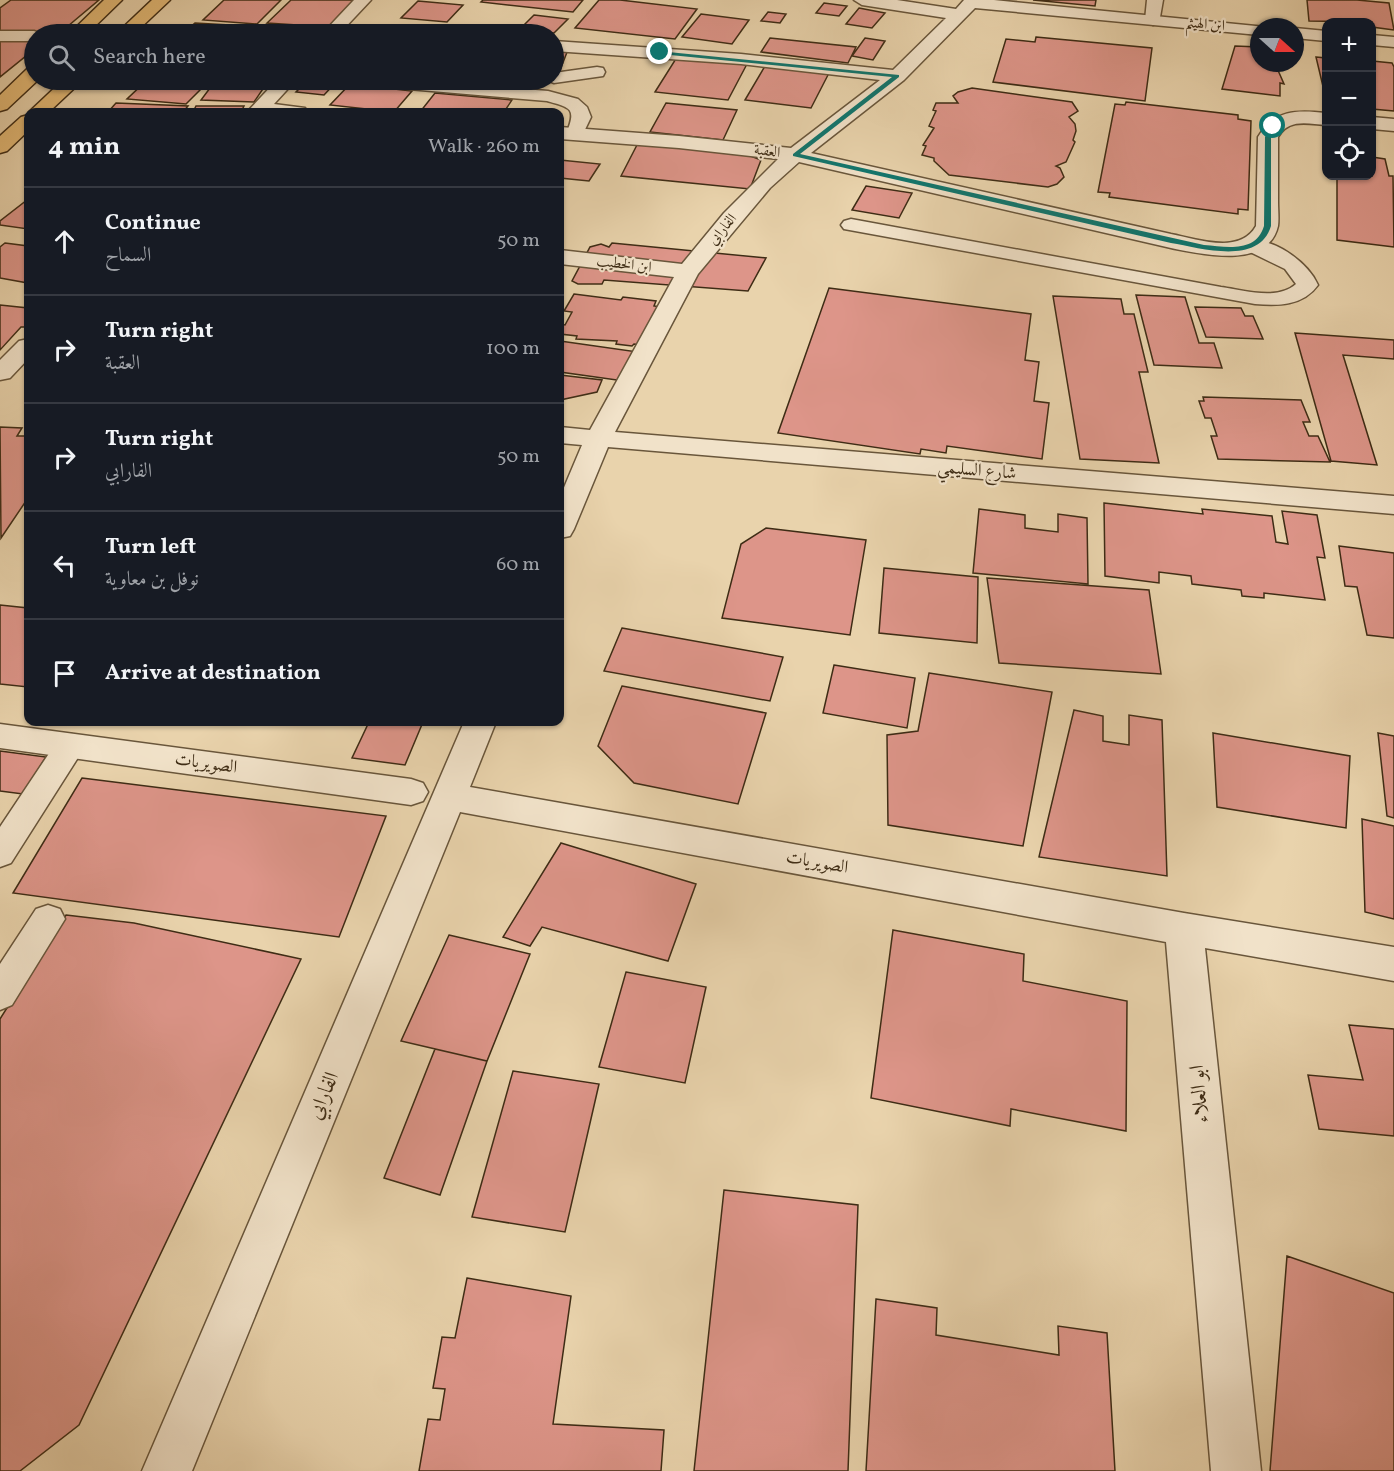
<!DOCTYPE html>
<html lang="en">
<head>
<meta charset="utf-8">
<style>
  body { margin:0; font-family:Vollkorn,Amiri,serif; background:#20242c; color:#f1f3f6 }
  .controls { position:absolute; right:18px; top:18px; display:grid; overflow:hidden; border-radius:12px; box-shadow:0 2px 4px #0004 }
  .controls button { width:54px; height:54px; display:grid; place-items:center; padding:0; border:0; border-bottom:2px solid #363941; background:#171b24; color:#f1f3f6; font:30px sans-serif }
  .compass { position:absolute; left:1250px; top:18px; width:54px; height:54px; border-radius:50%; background:#171b24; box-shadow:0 2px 4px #0004; rotate:111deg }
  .stop { position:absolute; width:18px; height:18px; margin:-14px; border:4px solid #0f766e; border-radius:50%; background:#fff }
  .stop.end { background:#0f766e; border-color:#fff; box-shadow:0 2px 6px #0008 }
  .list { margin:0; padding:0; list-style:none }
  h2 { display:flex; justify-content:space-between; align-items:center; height:78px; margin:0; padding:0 24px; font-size:26px }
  h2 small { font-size:20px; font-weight:400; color:#9ea1a6 }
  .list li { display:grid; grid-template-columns:39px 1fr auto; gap:18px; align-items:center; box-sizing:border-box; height:108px; padding:0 24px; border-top:2px solid #363941 }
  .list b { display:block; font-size:22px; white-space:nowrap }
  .list p { margin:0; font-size:20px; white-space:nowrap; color:#9ea1a6 }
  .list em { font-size:20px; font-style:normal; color:#9ea1a6 }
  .icon { flex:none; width:33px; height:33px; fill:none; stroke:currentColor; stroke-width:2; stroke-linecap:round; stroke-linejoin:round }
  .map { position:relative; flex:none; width:1394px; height:1471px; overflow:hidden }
  .search { position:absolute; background:#171b24; box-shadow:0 2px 4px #0004; left:24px; top:24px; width:540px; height:66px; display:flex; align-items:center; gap:15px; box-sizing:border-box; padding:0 21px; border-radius:33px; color:#9ea1a6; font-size:22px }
  .panel { position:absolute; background:#171b24; box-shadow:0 2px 4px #0004; left:24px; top:108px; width:540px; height:618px; border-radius:12px }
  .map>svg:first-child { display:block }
  .building { fill:#dd9589; stroke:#3e2c15; stroke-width:1.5 }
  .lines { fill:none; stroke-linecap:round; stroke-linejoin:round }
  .service-casing { stroke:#69563b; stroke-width:3 }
  .minor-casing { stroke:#69563b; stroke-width:3 }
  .primary-casing { stroke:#3e2c15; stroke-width:3 }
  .service { fill:#f1e2c9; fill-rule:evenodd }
  .minor { fill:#f1e2c9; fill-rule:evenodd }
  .primary { fill:#e4ba76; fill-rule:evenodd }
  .route { fill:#0f766e }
  .labels { text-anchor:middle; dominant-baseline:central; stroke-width:4.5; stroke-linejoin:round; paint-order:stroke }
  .far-street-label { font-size:15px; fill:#3e2c15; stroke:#f1e2c9 }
  .street-label { font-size:18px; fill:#3e2c15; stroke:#f1e2c9 }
  .near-street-label { font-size:21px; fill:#3e2c15; stroke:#f1e2c9 }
</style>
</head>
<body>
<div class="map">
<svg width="1394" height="1471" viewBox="0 0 1394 1471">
  <rect width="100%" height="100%" fill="#e9d3ac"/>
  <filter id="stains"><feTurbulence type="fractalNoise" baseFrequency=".00333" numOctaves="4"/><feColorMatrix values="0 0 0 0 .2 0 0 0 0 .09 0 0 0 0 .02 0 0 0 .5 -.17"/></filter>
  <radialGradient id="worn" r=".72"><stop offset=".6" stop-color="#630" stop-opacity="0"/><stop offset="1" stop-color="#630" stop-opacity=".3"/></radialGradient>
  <path class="building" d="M11 0H99L68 26 57 25 47 34 0 31V8Z
    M224 0H281L257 24 203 20Z
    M291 0H354L328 27 267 23Z
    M483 0H583L573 12 481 2Z
    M599 0H620L697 9 675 39 575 28Z
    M1033 0H1096L1095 6Z
    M1307 0H1357L1389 3 1394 30 1372 27V22L1309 21Z
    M418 1 463 5 447 22 401 18Z
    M824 3 847 6 839 16 816 13Z
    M859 8 885 13 872 28 846 24Z
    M768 12 786 14 780 23 761 21Z
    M701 14 749 20 732 44 682 37Z
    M534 15 568 19 554 33 520 29Z
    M195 23 246 26 237 34H182Z
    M266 30 326 33 324 34H262Z
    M1036 37 1152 48 1145 101 993 82 1006 39 1035 42Z
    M0 38 33 39 32 51 0 77Z
    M770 38 856 47 848 63 761 52Z
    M865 38 885 41 873 60 852 56Z
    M1235 46 1259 47V63H1280L1281 68H1277L1284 84 1280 83V96L1222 89Z
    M554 47H569L557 78H554Z
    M677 57 747 64 728 100 655 92Z
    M1316 57 1326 58V99Z
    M1372 61 1392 63 1394 67V111L1372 109Z
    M765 66 829 73 811 108 745 100Z
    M147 80H210L186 104 127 99Z
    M216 80H269L254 102 201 100Z
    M308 80H338L324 95 296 92Z
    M350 84 412 91 394 112 330 105Z
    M972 88 1072 102 1078 111 1069 117 1075 124 1076 131 1073 140 1075 142 1066 162 1056 166 1060 168 1064 177 1057 184 1048 187 949 175 934 161V158L922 155 926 146 923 145 934 128 929 126 936 111 933 110 936 103H958L953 96 958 92Z
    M435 93 512 100 504 112H420Z
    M1126 102 1238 115V119L1251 121 1248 210 1238 209V214L1109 197 1110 193 1098 192 1115 104 1125 105Z
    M116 103 188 106 183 112H108Z
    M666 103 737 110 723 140 650 132Z
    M196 106H244L241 112H193Z
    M638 143 743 153 761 160 750 189 621 176Z
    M1372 157 1385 159 1389 176H1393L1394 247 1337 240V176H1372Z
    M560 160 600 164 589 181 560 178Z
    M866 186 912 193 899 218 852 210Z
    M27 200 28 229 0 225V221Z
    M5 243 28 246V283L0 278V247Z
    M612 243 766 258 748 291 604 280 602 284H578L572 281 590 247 601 244 609 247Z
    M829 288 1031 314 1025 360 1039 362 1034 401 1049 403 1042 459 947 446 946 453 921 449 920 454 778 433Z
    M574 294 621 300 623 297 656 301 654 306 676 309 649 346 634 344 632 346 616 344 617 341 576 339 577 336 560 334V324L565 325 572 312 564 311Z
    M1136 295 1185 297 1199 343H1214L1222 368 1154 365Z
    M1053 296 1121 299 1124 314H1134L1148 372H1139L1159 463 1080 459Z
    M0 305 28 308V327H21L0 350Z
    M1195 307 1241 308 1245 316H1253L1263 339 1206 337Z
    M1295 333 1394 340V359L1343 355 1377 465 1331 461Z
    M560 341 645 353 631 382 560 372Z
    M560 375 602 380 597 392 560 400Z
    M1203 397 1301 400 1310 422H1303L1309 436H1318L1330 462 1218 459 1211 436H1217L1211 418H1205L1199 401H1204Z
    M0 427 22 428 17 436H28V498L1 538Z
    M1104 503 1203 514 1202 509 1272 516 1276 542 1288 544 1282 511 1317 515 1325 558 1317 557 1325 600 1264 593V598L1242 596 1241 590 1192 584 1191 576 1159 572V583L1105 576Z
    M979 509 1025 515V528L1058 532V514L1087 518 1088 584 973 573Z
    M766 528 866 540 850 635 722 618 741 544Z
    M1339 546 1394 553V638L1367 635 1357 587 1345 586Z
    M884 568 978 577 977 643 879 633Z
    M987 578 1149 590 1161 674 999 663Z
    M0 605 28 608V687L0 684Z
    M622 628 783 657 770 701 604 671Z
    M834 665 915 678 907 728 823 713Z
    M929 673 1052 692 1023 846 888 825 887 735 918 731Z
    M622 686 766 713 738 804 634 783 598 746Z
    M1074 710 1103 716V741L1129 745V715L1162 720 1167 876 1039 857Z
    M369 722H423L405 765 352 758Z
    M1213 733 1350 756 1346 828 1217 807Z
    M1378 733 1394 736V818L1387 816Z
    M0 751 46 757 23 794 0 791Z
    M82 778 386 816 339 937 13 893Z
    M1362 819 1394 826V919L1365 912Z
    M561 843 696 884 668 961 542 927 530 946 503 937Z
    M66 915 134 923 301 959 79 1425 20 1471H0V1019Z
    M893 930 1024 954 1023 981 1127 1001 1126 1131 1011 1109 1010 1126 871 1098Z
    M449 935 530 954 487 1061 401 1041Z
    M626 972 706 987 685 1083 599 1067Z
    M1349 1025 1394 1029V1136L1319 1129 1308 1075 1363 1080Z
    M435 1049 487 1061 440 1195 384 1178Z
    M513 1071 599 1084 565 1232 472 1217Z
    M724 1190 858 1205 848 1471H694Z
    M1287 1256 1394 1293V1471H1270Z
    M467 1278 571 1296 553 1424 664 1430 661 1471H419L428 1419 440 1420 445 1389 433 1388 442 1337 455 1338Z
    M876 1299 937 1308 936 1335 1059 1355 1058 1326 1107 1333 1115 1471H866Z"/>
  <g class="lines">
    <defs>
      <path id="service" d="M1147 0H1163L1159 23 1153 25 1145 20Z
        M597 67 603 68 605 72 603 76 554 83 547 80H554V73Z
        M354 80H416L548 91 578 99 587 107 591 117 581 138H569L566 134C577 108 571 108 547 101L362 85 356 84Z
        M851 219 1221 287C1244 290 1277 301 1296 284L1285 269 1246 250 1243 246 1246 242C1271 235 1308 262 1318 285 1303 306 1278 306 1255 304L844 229 841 225 844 221Z
        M71 734 82 737 86 745 11 863 0 867V827L60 737Z
        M48 905 60 909 65 919 12 1005 0 1010V964L36 909Z"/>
      <path id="minor" d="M354 0H371L339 34H322Z
        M854 0H897L956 9 964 0H994L1266 27H1259V35L975 8 904 80 811 153 1171 234C1197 239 1240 255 1256 226L1258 137C1275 109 1297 110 1326 113V125C1308 124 1289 118 1278 137 1278 159 1278 180 1278 202 1278 209 1279 219 1278 226 1268 270 1201 254 1171 248L799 162 770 188 698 274 615 432 1394 496V514L608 447 574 529 570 536 560 538V497L582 445 560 443V427L590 430 674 277 560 264V250L682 264 724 213 778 159 679 148 560 139V127L679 136 791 148 880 80 741 64 554 51V41L741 54 893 70 946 18 862 5Z
        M1295 28 1326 31V41L1295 38Z
        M0 31H34L42 34H34V41H0Z
        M1372 35 1394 37V47L1372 45Z
        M277 80H296L274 104 305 108 307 112H247Z
        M1372 117 1394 119V131L1372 129Z
        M28 339V359L10 378 0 380V360L19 341Z
        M464 722H496L470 787 1184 913 1394 947V981L1205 948 1261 1471H1211L1166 942 460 812 192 1471H142Z
        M0 724 411 779 423 783 428 792 423 801 411 805 0 748Z"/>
      <path id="primary" d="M104 0H122L87 34H69Z
        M152 0H170L134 34H116Z
        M34 67V80H38L7 109 0 111V95L27 69Z
        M63 80H83L49 112H29Z
        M28 115V131L7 151 0 153V136L21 117Z"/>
    </defs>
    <use href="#service" class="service-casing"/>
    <use href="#minor" class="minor-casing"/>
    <use href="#primary" class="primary-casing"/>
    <use href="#service" class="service"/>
    <use href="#minor" class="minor"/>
    <use href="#primary" class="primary"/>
  </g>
  <path class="route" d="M658 51 899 75V77L800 154 1204 245C1227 247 1256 253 1264 226L1265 137 1271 125H1275L1271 137V226C1259 266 1201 248 1171 243L793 156V154L892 77 660 54Z"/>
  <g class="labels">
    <g class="far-street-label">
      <text transform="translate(1205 25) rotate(5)">ابن الهيثم</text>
      <text transform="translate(767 152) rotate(7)">العقبة</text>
      <text transform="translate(723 230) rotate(-50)">الفارابي</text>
      <text transform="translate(624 265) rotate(7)">ابن الخطيب</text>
    </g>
    <g class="street-label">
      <text transform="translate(977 471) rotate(5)">شارع السليمي</text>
      <text transform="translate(206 764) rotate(8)">الصويريات</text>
      <text transform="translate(817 863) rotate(10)">الصويريات</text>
    </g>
    <g class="near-street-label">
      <text transform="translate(1200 1094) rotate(-95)">ابو العلاء</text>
      <text transform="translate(324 1096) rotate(-67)">الفارابي</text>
    </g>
  </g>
  <rect width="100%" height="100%" filter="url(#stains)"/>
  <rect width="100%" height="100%" fill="url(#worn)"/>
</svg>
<div class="controls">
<button>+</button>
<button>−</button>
<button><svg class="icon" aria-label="locate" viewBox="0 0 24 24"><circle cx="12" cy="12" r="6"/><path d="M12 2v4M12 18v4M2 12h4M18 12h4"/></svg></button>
</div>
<svg class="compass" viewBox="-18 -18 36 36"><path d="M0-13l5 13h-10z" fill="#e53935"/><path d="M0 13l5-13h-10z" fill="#9ea1a6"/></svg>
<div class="stop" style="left:1273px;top:126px"></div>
<div class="stop end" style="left:660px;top:52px"></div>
<div class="search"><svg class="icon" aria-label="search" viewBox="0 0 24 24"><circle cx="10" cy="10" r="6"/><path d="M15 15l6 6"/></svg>Search here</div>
<section class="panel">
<h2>4 min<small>Walk · 260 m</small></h2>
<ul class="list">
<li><svg class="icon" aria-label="ahead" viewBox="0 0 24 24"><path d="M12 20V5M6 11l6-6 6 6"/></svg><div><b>Continue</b><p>السماح</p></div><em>50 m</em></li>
<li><svg class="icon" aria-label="right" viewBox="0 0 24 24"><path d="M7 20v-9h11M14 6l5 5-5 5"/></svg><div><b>Turn right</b><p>العقبة</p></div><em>100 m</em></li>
<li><svg class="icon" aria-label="right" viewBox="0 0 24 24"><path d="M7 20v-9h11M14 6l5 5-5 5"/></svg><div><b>Turn right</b><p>الفارابي</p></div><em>50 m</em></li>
<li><svg class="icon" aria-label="left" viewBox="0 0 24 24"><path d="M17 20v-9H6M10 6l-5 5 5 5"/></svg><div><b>Turn left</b><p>نوفل بن معاوية</p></div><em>60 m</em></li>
<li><svg class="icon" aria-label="arrive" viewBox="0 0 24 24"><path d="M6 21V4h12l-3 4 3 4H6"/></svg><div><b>Arrive at destination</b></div></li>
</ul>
</section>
</div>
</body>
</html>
